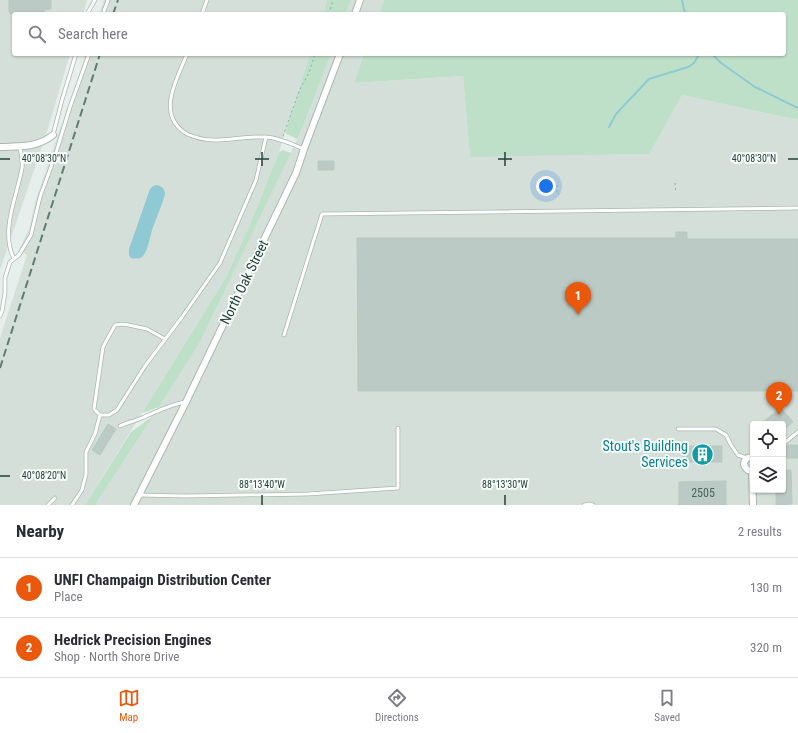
<!DOCTYPE html>
<html lang="en">
<head>
<meta charset="utf-8">
<style>
  body { margin:0; font-family:"Roboto Condensed",sans-serif; background:#f7f7f7; color:#2b2b33 }
  .controls { position:absolute; right:12px; bottom:12px; display:grid; overflow:hidden; border-radius:4px; box-shadow:0 1px 3px #0004 }
  .controls button { width:36px; height:36px; display:grid; place-items:center; padding:0; border:0; border-bottom:1px solid #e1e1e2; background:#fff; color:#2b2b33; font:20px sans-serif }
  .you { position:absolute; left:546px; top:186px; width:14px; height:14px; margin:-10px; border:3px solid #fff; border-radius:50%; background:#1a73e8; box-shadow:0 0 0 6px #1a73e833 }
  .badge { display:grid; place-items:center; width:26px; height:26px; border-radius:50%; background:#ea580c; color:#fff; font-size:13px; font-weight:700 }
  .pin { position:absolute; translate:-50% -33px; filter:drop-shadow(0 1px 2px #0008) }
  .pin::after { content:''; position:absolute; top:21px; width:14px; height:12px; background:inherit; clip-path:polygon(0 0,100% 0,50% 100%) }
  .list { margin:0; padding:0; list-style:none }
  h2 { display:flex; justify-content:space-between; align-items:center; height:52px; margin:0; padding:0 16px; font-size:17px }
  h2 small { font-size:13px; font-weight:400; color:#7c7c81 }
  .list li { display:grid; grid-template-columns:26px 1fr auto; gap:12px; align-items:center; box-sizing:border-box; height:60px; padding:0 16px; border-top:1px solid #e1e1e2 }
  .list b { display:block; font-size:15px; white-space:nowrap }
  .list p { margin:0; font-size:13px; white-space:nowrap; color:#7c7c81 }
  .list em { font-size:13px; font-style:normal; color:#7c7c81 }
  .icon { flex:none; width:22px; height:22px; fill:none; stroke:currentColor; stroke-width:2; stroke-linecap:round; stroke-linejoin:round }
  .map { position:relative; flex:none; width:798px; height:505px; overflow:hidden }
  .search { position:absolute; background:#fff; box-shadow:0 1px 3px #0004; left:12px; right:12px; top:12px; height:44px; display:flex; align-items:center; gap:10px; box-sizing:border-box; padding:0 14px; border-radius:4px; color:#7c7c81; font-size:15px }
  .sheet { height:172px; background:#fff }
  nav { display:flex; justify-content:space-around; align-items:center; box-sizing:border-box; height:56px; border-top:1px solid #e1e1e2; background:#fff; font-size:11px; color:#7c7c81 }
  nav a { display:grid; justify-items:center; gap:2px }
  nav .on { color:#ea580c }
  .map>svg:first-child { display:block }
  .built { fill:#d4dfda; fill-rule:evenodd }
  .green { fill:#bfe0c8 }
  .water { fill:#8ec9d4 }
  .lines { fill:none; stroke-linecap:round; stroke-linejoin:round }
  .stream { stroke:#8ec9d4; stroke-width:2 }
  .building { fill:#bbcac4; stroke:#b8c9c2 }
  .service-casing { stroke:#a8b8b2; stroke-width:4.5 }
  .minor-casing { stroke:#a8b8b2; stroke-width:8 }
  .path { stroke:#86b3a5; stroke-width:1; stroke-dasharray:2 3; stroke-linecap:butt }
  .service { stroke:#fff; stroke-width:3 }
  .minor { stroke:#fff; stroke-width:6 }
  .rail { stroke:#5f7d75; stroke-width:2; stroke-dasharray:8 4; stroke-linecap:butt }
  .ticks { fill:none; stroke:#24423a; stroke-width:1.5 }
  .labels { text-anchor:middle; dominant-baseline:central; stroke-width:4; stroke-linejoin:round; paint-order:stroke }
  .number-label { font-size:12px; fill:#4a645c }
  .street-label { font-size:14px; fill:#24423a; stroke:#f7fbf9 }
  .culture-label { font-size:14px; fill:#0d838f; stroke:#f7fbf9; text-anchor:end }
  .ticks-label { font-size:10px; text-anchor:middle; fill:#24423a; stroke:#f7fbf9; stroke-width:4; stroke-linejoin:round; paint-order:stroke }
</style>
</head>
<body>
<div class="map">
<svg width="798" height="505" viewBox="0 0 798 505">
  <rect width="100%" height="100%" fill="#e6efeb"/>
  <path class="built" d="M0 0H87L83 14H14V54H70L46 135 0 270Z
    M104 0H327L323 14H99Z
    M351 0H384L379 14H346Z
    M86 54H310L279 152 251 222 226 277 85 505H0V338L27 255 19 250 29 229 36 199Z
    M331 54H364L354 83 463 76 470 156 648 154 682 95 793 119 798 120V505H95L200 342 302 129ZM753 424H783V490H753Z"/>
  <path class="green" d="M327 0H351L346 14H323Z
    M384 0H798V120L793 119 682 95 649 154 470 157 463 76 354 83 364 54H784V14H379Z
    M310 54H331L302 129 297 139 285 133Z
    M283 150 291 153 200 342 159 407 142 413 226 277 251 222 279 152Z
    M153 416 95 505H85L131 432Z"/>
  <path class="water" d="M157 185C162 186 165 189 165 194 162 206 156 218 152 230 150 237 148 250 143 256 140 259 135 259 131 258L129 255V249L150 189 153 186Z"/>
  <g class="lines">
    <path class="stream" d="M682 0 685 14
      M712 54 721 63 755 87 798 108
      M609 127 616 114 649 79 688 67 694 63 699 54"/>
  </g>
  <path class="building" d="M9 0H51V9L44 10V14H10V12H9Z
    M318 161H334V170H318Z
    M676 232H687V239H798V391H358L357 238H676Z
    M781 408 793 422 783 430V424H760Z
    M108 424 116 429 100 455 92 450Z
    M786 445H798V458H784V447Z
    M683 446H722V462H683Z
    M783 470H791L792 504 776 505V490H783Z
    M726 481V505H679V482Z"/>
  <g class="lines">
    <defs>
      <path id="service" d="M87 14 95 0
        M103 14 108 0
        M202 14 207 0
        M187 54C177 79 155 115 187 134 196 138 204 140 214 140 231 140 248 136 266 137 280 138 291 144 304 149
        M53 135 62 100 76 54
        M14 259C0 230 17 197 22 168 23 162 21 153 20 147
        M0 316 2 311 5 293V278L10 262 19 255 31 235 40 197 55 156 70 107 89 54
        M284 335 322 214 798 208
        M165 339 147 329 124 324 115 325 103 347 94 409 100 415H109L117 410 145 366 182 317 220 263 256 180 266 137
        M120 426C128 422 136 421 144 417 158 411 171 404 186 402
        M678 429H716L726 435 731 445 738 455 747 458
        M783 444 798 432
        M139 495 185 496 308 494 398 488V428
        M48 505 55 498
        M72 505 82 490 86 474V452L95 434 100 415
        M584 505 589 504 593 505"/>
      <path id="minor" d="M355 14 360 0
        M0 147C20 146 37 148 53 135
        M753 457C744 457 741 465 748 470L753 471
        M752 471 753 505
        M134 505 186 402 296 173 304 149 340 54"/>
    </defs>
    <use href="#service" class="service-casing"/>
    <use href="#minor" class="minor-casing"/>
    <path class="path" d="M329 14 333 0
      M283 136 300 89 309 73 315 54
      M675 183 676 193
      M557 185V194H559"/>
    <use href="#service" class="service"/>
    <use href="#minor" class="minor"/>
    <path class="rail" d="M113 14 118 0
      M0 368 100 54"/>
  </g>
  <path class="ticks" d="M262 152V166M505 152V166M0 159H10M255 159H269M498 159H512M788 159H798M0 476H10M262 495V505M505 495V505"/>
  <defs>
    <symbol id="building-disc" viewBox="-11 -11 22 22"><circle r="9.5" fill="#0f9aa8" stroke="#f7fbf9"/><path d="M-4-6H4V6H1V3H-1V6H-4ZM-2.5-4.3h1.7v1.8h-1.7ZM.8-4.3h1.7v1.8H.8ZM-2.5-1h1.7V.8h-1.7ZM.8-1h1.7V.8H.8Z" fill="#fff"/></symbol>
  </defs>
  <g fill-rule="evenodd">
    <use href="#building-disc" x="690" y="442" width="25" height="25"/>
  </g>
  <g class="labels">
    <g class="number-label">
      <text x="703" y="493">2505</text>
    </g>
    <g class="street-label">
      <text transform="translate(244 282) rotate(-64)">North Oak Street</text>
    </g>
    <g class="culture-label">
      <text x="688" y="446">Stout's Building<tspan x="688" dy="16">Services</tspan></text>
    </g>
  </g>
  <g class="ticks-label">
    <text x="44" y="162">40°08'30"N</text>
    <text x="754" y="162">40°08'30"N</text>
    <text x="44" y="479">40°08'20"N</text>
    <text x="262" y="488">88°13'40"W</text>
    <text x="505" y="488">88°13'30"W</text>
  </g>
</svg>
<div class="controls">
<button><svg class="icon" aria-label="locate" viewBox="0 0 24 24"><circle cx="12" cy="12" r="6"/><path d="M12 2v4M12 18v4M2 12h4M18 12h4"/></svg></button>
<button><svg class="icon" aria-label="layers" viewBox="0 0 24 24"><path d="M12 4l9 5-9 5-9-5zM3 14l9 5 9-5"/></svg></button>
</div>
<div class="you"></div>
<div class="pin badge" style="left:578px;top:315px">1</div>
<div class="pin badge" style="left:779px;top:415px">2</div>
<div class="search"><svg class="icon" aria-label="search" viewBox="0 0 24 24"><circle cx="10" cy="10" r="6"/><path d="M15 15l6 6"/></svg>Search here</div>
</div>
<section class="sheet">
<h2>Nearby<small>2 results</small></h2>
<ul class="list">
<li><span class="badge">1</span><div><b>UNFI Champaign Distribution Center</b><p>Place</p></div><em>130 m</em></li>
<li><span class="badge">2</span><div><b>Hedrick Precision Engines</b><p>Shop · North Shore Drive</p></div><em>320 m</em></li>
</ul>
</section>
<nav>
<a class="on"><svg class="icon" aria-label="map" viewBox="0 0 24 24"><path d="M3 6l6-2 6 2 6-2v14l-6 2-6-2-6 2zM9 4v14M15 6v14"/></svg>Map</a>
<a><svg class="icon" aria-label="directions" viewBox="0 0 24 24"><path d="M12 3l9 9-9 9-9-9zM9 14v-3h6M13 9l2 2-2 2"/></svg>Directions</a>
<a><svg class="icon" aria-label="saved" viewBox="0 0 24 24"><path d="M7 4h10v16l-5-4-5 4z"/></svg>Saved</a>
</nav>
</body>
</html>
